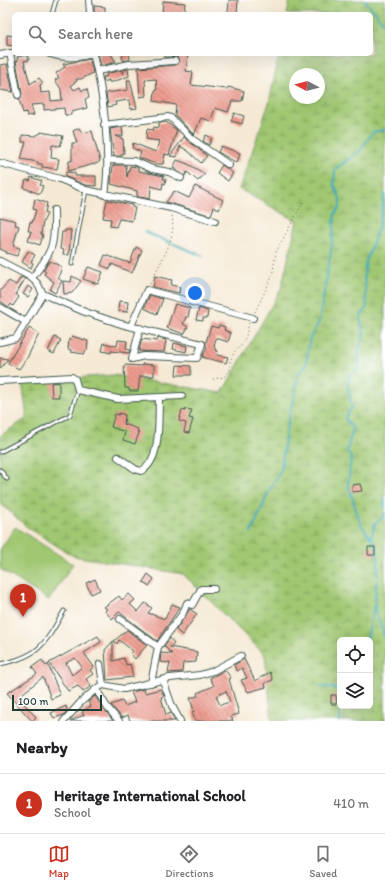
<!DOCTYPE html>
<html lang="en">
<head>
<meta charset="utf-8">
<style>
  body { margin:0; font-family:Itim,sans-serif; background:#f2f2f2; color:#202124 }
  .controls { position:absolute; right:12px; bottom:12px; display:grid; overflow:hidden; border-radius:6px; box-shadow:0 4px 16px #0002 }
  .controls button { width:36px; height:36px; display:grid; place-items:center; padding:0; border:0; border-bottom:1px solid #e0e0e0; background:#fff; color:#202124; font:20px sans-serif }
  .compass { position:absolute; left:289px; top:68px; width:36px; height:36px; border-radius:50%; background:#fff; box-shadow:0 4px 16px #0002; rotate:277deg }
  .scale { position:absolute; left:12px; bottom:10px; width:90px; box-sizing:border-box; padding-left:4px; border:2px solid #1f3d34; border-top:0; font-size:11px; line-height:14px; white-space:nowrap; color:#1f3d34; -webkit-text-stroke:3px #fff; paint-order:stroke }
  .you { position:absolute; left:195px; top:293px; width:14px; height:14px; margin:-10px; border:3px solid #fff; border-radius:50%; background:#1a73e8; box-shadow:0 0 0 6px #1a73e833 }
  .badge { display:grid; place-items:center; width:26px; height:26px; border-radius:50%; background:#c8321e; color:#fff; font-size:13px; font-weight:700 }
  .pin { position:absolute; translate:-50% -33px; filter:drop-shadow(0 1px 2px #0008) }
  .pin::after { content:''; position:absolute; top:21px; width:14px; height:12px; background:inherit; clip-path:polygon(0 0,100% 0,50% 100%) }
  .list { margin:0; padding:0; list-style:none }
  h2 { display:flex; justify-content:space-between; align-items:center; height:52px; margin:0; padding:0 16px; font-size:17px }
  h2 small { font-size:13px; font-weight:400; color:#757577 }
  .list li { display:grid; grid-template-columns:26px 1fr auto; gap:12px; align-items:center; box-sizing:border-box; height:60px; padding:0 16px; border-top:1px solid #e0e0e0 }
  .list b { display:block; font-size:15px; white-space:nowrap }
  .list p { margin:0; font-size:13px; white-space:nowrap; color:#757577 }
  .list em { font-size:13px; font-style:normal; color:#757577 }
  .icon { flex:none; width:22px; height:22px; fill:none; stroke:currentColor; stroke-width:2; stroke-linecap:round; stroke-linejoin:round }
  .map { position:relative; flex:none; width:385px; height:721px; overflow:hidden }
  .search { position:absolute; background:#fff; box-shadow:0 4px 16px #0002; left:12px; right:12px; top:12px; height:44px; display:flex; align-items:center; gap:10px; box-sizing:border-box; padding:0 14px; border-radius:6px; color:#757577; font-size:15px }
  .sheet { height:112px; background:#fff }
  nav { display:flex; justify-content:space-around; align-items:center; box-sizing:border-box; height:56px; border-top:1px solid #e0e0e0; background:#fff; font-size:11px; color:#757577 }
  nav a { display:grid; justify-items:center; gap:2px }
  nav .on { color:#c8321e }
  .map>svg:first-child { display:block }
  .wetland { fill:url(#wetland-marsh); stroke:#608253; fill-rule:evenodd }
  .green { fill:#a0c772; stroke:#608253 }
  .lines { fill:none; stroke-linecap:round; stroke-linejoin:round }
  .stream { stroke:#3dabbb; stroke-width:2 }
  .building { fill:url(#building-back-hatch); fill-rule:evenodd }
  .lane-casing { stroke:#3f574c; stroke-width:5 }
  .street-casing { stroke:#3f574c; stroke-width:8 }
  .path { stroke:#3f574c; stroke-width:1; stroke-dasharray:1 3; stroke-linecap:butt }
  .lane { stroke:#fff; stroke-width:3 }
  .street { stroke:#fff; stroke-width:6 }
</style>
</head>
<body>
<div class="map">
<svg width="385" height="721" viewBox="0 0 385 721">
  <defs>
    <pattern id="wetland-marsh" width="20" height="14" patternUnits="userSpaceOnUse"><rect width="20" height="14" fill="#a0c772"/><path d="M1 5h8M5 5V1M11 12h8M15 12V8" fill="none" stroke="#82a35e"/></pattern>
    <pattern id="building-back-hatch" width="6" height="6" patternUnits="userSpaceOnUse"><rect width="6" height="6" fill="#ed9b8f"/><path d="M-1 5l2 2M0 0l6 6M5-1l2 2" fill="none" stroke="#bf8076"/></pattern>
  </defs>
  <rect width="100%" height="100%" fill="#fff"/>
  <filter id="ink" filterUnits="userSpaceOnUse"><feTurbulence type="fractalNoise" baseFrequency=".025" numOctaves="2"/><feDisplacementMap in="SourceGraphic" scale="8" xChannelSelector="R" yChannelSelector="G"/><feConvolveMatrix kernelMatrix="1 2 1 2 8 2 1 2 1" color-interpolation-filters="sRGB"/></filter>
  <filter id="wash" filterUnits="userSpaceOnUse"><feTurbulence type="fractalNoise" baseFrequency=".012" numOctaves="4" result="noise"/><feDisplacementMap in="SourceGraphic" scale="16" xChannelSelector="R" yChannelSelector="G"/><feGaussianBlur stdDeviation="0.9" result="paint"/><feColorMatrix in="noise" values="0 0 0 0 0 0 0 0 0 0 0 0 0 0 0 0 0 1.4 0 .05"/><feComposite in="paint" operator="in"/></filter>
  <g filter="url(#wash)">
    <rect width="100%" height="100%" fill="#f5e9d4"/>
    <path class="wetland" d="M290 0H385V721H272L265 655 183 574 73 556 27 527 0 503V436L27 418 22 382 114 375 222 393 281 289 297 221 239 189 269 103 279 54H371V14H287ZM295 74H319V98H295ZM340 640H370V706H340Z"/>
    <path class="green" d="M15 527 73 564 49 600 0 569V550Z"/>
    <g class="lines">
      <path class="stream" d="M365 0 385 25
        M145 232 203 256
        M384 497 385 508
        M385 513 380 520 375 523 371 538C385 552 374 588 375 607 376 620 384 628 385 639
        M251 533 269 491 281 470 286 431 299 373 306 365 310 338 319 322 331 251 335 214 340 207V198L334 184 335 169 359 152 373 132 385 130
        M371 538 361 525 348 485 351 458 347 450 353 429 345 418 352 407 348 387 349 375 359 368V349L364 334 360 318 367 307 364 275 366 261 378 229 385 194
        M367 640 374 606
        M320 686 339 689
        M340 721V706"/>
    </g>
    <g id="blocks">
      <path class="building" d="M229 0H238L237 14 228 13Z
        M163 1 185 3 184 14H162Z
        M94 6 105 7V14H94Z
        M7 35 14 36V46L7 45Z
        M122 57a4 4 0 1 1 8 0a4 4 0 1 1-8 0Z
        M98 54H111L116 62 101 66Z
        M165 54H188L186 71 193 72 191 85 227 89 228 87 244 91 242 101H232L228 112 215 108 211 121 201 118 194 135 175 115 176 105 154 101 155 90 157 91 156 79 145 80 146 96 140 97 138 68 175 65 179 63 177 57H165Z
        M27 55 29 60 24 61 30 84 39 78 43 83 40 85 41 93 50 92 51 101 62 100 61 89 55 80 59 78 56 73 65 67 63 64 90 59 93 73 81 79H76L77 81 71 85 74 90 80 87 82 91 87 89 89 98 85 99 87 108 71 112V115H65L64 108 44 110V104L31 105 34 115 27 116 26 112 23 113 19 99 22 94 16 61H18L17 57Z
        M7 64 13 92 0 90V65Z
        M128 69 129 76 113 82H109V80L104 82 103 77 107 76 106 74 121 70 123 74V70Z
        M127 80H130L137 108 130 109 129 100 115 102 116 105 108 107 106 93 128 90Z
        M234 113 244 116 242 124 231 121Z
        M166 122 177 130 169 155 165 154 163 164H156L139 158 141 152 132 148 133 143 156 152 159 141 146 139 147 129 153 130 154 127 159 128V123Z
        M122 127 123 136H115L123 139 124 153 122 154V156H114L110 129Z
        M79 128 82 133 92 131 100 161 98 163 68 171 69 161H72V143H77L73 131Z
        M41 132 63 136 60 146 52 145 51 158 59 159 57 169 42 167V164H38V162L21 159 26 142H22V135L35 136 41 133Z
        M206 135 212 138 209 145 203 141Z
        M184 137 207 156 201 163 188 151 180 146 177 157 170 156Z
        M221 146 240 153 237 163 218 152Z
        M177 160 188 164 205 174 198 181 187 172 185 176 173 168Z
        M113 165H126L127 177 130 166 137 167 139 171 164 176 163 179H166L165 184 163 183 162 189 151 186 150 199 139 197 137 196V191L111 184Z
        M222 165 233 173 228 181 217 173Z
        M66 172 75 173V176H96V186L85 185 66 177Z
        M31 177 42 181 40 185 43 186 40 194 24 188 26 180 30 181Z
        M195 186 223 200 219 210 214 207 211 215H209L166 202 174 191 189 198Z
        M35 199 47 203 45 213 47 214 43 222 41 234 43 235 40 245 28 241 31 231H28L30 222 32 223 36 210 33 209Z
        M107 200 132 205V207L135 208 132 221 119 219 116 227 110 226 111 219 103 218Z
        M0 217 16 221 15 225 19 226 13 246 20 248 17 256 6 253 7 252 0 249Z
        M65 230H71L69 255 63 254 64 250 60 249 62 232H65Z
        M136 247 142 250 132 273 112 264 110 269 101 265 105 255 130 263Z
        M28 251 35 255 31 262 33 263 31 268 22 262Z
        M50 261 62 267 58 278 62 281 55 293 50 290 54 282 44 274 46 272 43 270Z
        M88 267 103 272 98 284 83 279Z
        M72 276 81 281 72 293 64 294 63 281 71 282Z
        M155 276 172 280 171 285 180 287 179 293 153 287Z
        M21 277 25 279 16 294 19 297 13 306 11 304 9 307 0 301V291L9 281 16 285Z
        M28 286 33 289 28 297 23 294Z
        M150 295 163 299 157 314 144 308Z
        M119 301 128 302 127 312 118 311Z
        M175 304 190 308 188 317H186L183 324 188 327 184 334 167 328Z
        M199 308 208 311 207 318H203V321L196 320Z
        M219 325 225 327 224 330 231 333 228 342 216 338 214 347 215 348V350L218 351 217 355 228 357 226 363 202 357 207 348 206 347V342L211 326 218 328Z
        M29 328 39 334 27 358 19 369 8 363Z
        M72 336 88 341 87 351 86 350 84 354 71 352V350L68 349 69 339 71 340Z
        M55 337 61 340 54 354 48 351Z
        M158 338 166 340 164 352 139 351 142 339 157 341Z
        M118 340 127 341 126 349 130 350 129 353 111 351V353L102 351 104 343 117 346Z
        M174 343 187 346 186 352 173 349Z
        M0 358 8 359 0 369Z
        M142 364 154 365V376H140L138 391H129V388H125L124 365 142 366Z
        M177 365 191 366V375H176Z
        M59 382V397H52L51 383Z
        M185 409 192 410 189 418 193 419 189 433 184 432 186 423 179 421 182 410 185 411Z
        M119 413 125 415 124 424 138 429 137 432 139 433 135 444 123 440 125 432 111 427 115 414 119 415Z
        M360 484 362 491 352 492V485Z
        M368 547H375V555H368Z
        M148 574 154 579 149 586 143 582Z
        M95 579 100 590 91 594 86 583Z
        M129 594 135 600 130 604 138 612 145 603 152 608 148 613 165 619 172 604 180 607 157 641 119 612 112 619 105 611 107 609 104 607 119 596 122 600Z
        M190 609 197 614 182 635 176 630Z
        M127 630 147 645 135 659 131 654 133 651 119 640 117 644 114 641Z
        M98 636 101 642 84 653 94 667 90 670 93 674 86 679 91 686 83 692 78 686 68 691 49 663ZM75 658 82 667 72 675 66 663Z
        M170 638 174 643 170 647 197 652 196 662 183 663 182 672 168 673 170 663 160 662 161 653 172 654 164 646Z
        M113 641V661L124 658 126 665 130 664 133 677 107 680 105 650Z
        M244 659 255 681 270 672 273 680 265 683 266 687 248 692 241 680 247 678 242 668 237 671 234 665Z
        M42 660 46 666 48 664 60 695 51 699 43 677 18 697 36 717 32 721 7 693 37 674 32 667Z
        M225 670 231 678 229 679 239 714 231 716 233 721H195L192 712 194 711 190 698 198 696 197 693 214 686 210 678ZM226 691 230 702 220 705 216 696Z
        M144 689 145 693 161 689 164 696 161 697 166 715 171 713 175 721H130L128 715 122 718 111 705 122 701 125 706 135 702 131 692Z
        M331 695H336L337 704H331Z
        M95 696 113 721H70L84 715 82 712 91 706 88 702Z
        M66 706 67 710 64 715 54 718 51 713Z"/>
    </g>
  </g>
  <g filter="url(#ink)">
    <use href="#blocks" fill-opacity="0" stroke="#3f574c" stroke-width="1"/>
    <g class="lines">
      <defs>
        <path id="lane" d="M52 14 56 0
          M72 264 86 190
          M0 452 70 415 78 390
          M0 470 7 479
          M0 664C40 656 45 644 64 611"/>
        <path id="street" d="M89 0 90 14
          M10 53 18 95
          M50 54C65 59 77 58 92 54
          M93 54C104 94 111 154 105 195
          M0 55 12 53
          M98 71 129 64 175 61
          M104 125 168 117 171 118 192 139 229 165
          M107 160 134 161 152 169 169 172 181 178
          M0 163 60 179 86 190 171 208 215 221
          M0 261 29 276 37 283 43 294 85 312 121 324 202 344 197 358 144 356 132 359 140 328
          M32 278C53 251 55 245 54 210
          M0 307 26 322
          M131 326 147 290 253 318
          M0 342 16 338 43 294
          M0 381 72 377 75 379 78 390 118 399 182 396
          M118 457 135 469 141 471C162 461 158 418 159 397
          M120 619 158 647 151 683
          M158 647 183 613 187 603 192 605 201 589H214
          M100 664 103 685
          M163 680 172 706 180 721
          M96 689 107 707 119 721
          M64 721 81 702 96 689 103 685 124 689 170 678 200 675 213 671 241 656"/>
      </defs>
      <use href="#lane" class="lane-casing"/>
      <use href="#street" class="street-casing"/>
      <path class="path" d="M150 284C161 259 176 243 172 215
        M255 312 272 277 276 252 303 202
        M213 379 224 377 230 370V361L235 351 241 346 246 336 249 323"/>
      <use href="#lane" class="lane"/>
      <use href="#street" class="street"/>
    </g>
  </g>
</svg>
<div class="controls">
<button><svg class="icon" aria-label="locate" viewBox="0 0 24 24"><circle cx="12" cy="12" r="6"/><path d="M12 2v4M12 18v4M2 12h4M18 12h4"/></svg></button>
<button><svg class="icon" aria-label="layers" viewBox="0 0 24 24"><path d="M12 4l9 5-9 5-9-5zM3 14l9 5 9-5"/></svg></button>
</div>
<svg class="compass" viewBox="-18 -18 36 36"><path d="M0-13l5 13h-10z" fill="#e53935"/><path d="M0 13l5-13h-10z" fill="#757577"/></svg>
<div class="scale">100 m</div>
<div class="you"></div>
<div class="pin badge" style="left:23px;top:617px">1</div>
<div class="search"><svg class="icon" aria-label="search" viewBox="0 0 24 24"><circle cx="10" cy="10" r="6"/><path d="M15 15l6 6"/></svg>Search here</div>
</div>
<section class="sheet">
<h2>Nearby<small></small></h2>
<ul class="list">
<li><span class="badge">1</span><div><b>Heritage International School</b><p>School</p></div><em>410 m</em></li>
</ul>
</section>
<nav>
<a class="on"><svg class="icon" aria-label="map" viewBox="0 0 24 24"><path d="M3 6l6-2 6 2 6-2v14l-6 2-6-2-6 2zM9 4v14M15 6v14"/></svg>Map</a>
<a><svg class="icon" aria-label="directions" viewBox="0 0 24 24"><path d="M12 3l9 9-9 9-9-9zM9 14v-3h6M13 9l2 2-2 2"/></svg>Directions</a>
<a><svg class="icon" aria-label="saved" viewBox="0 0 24 24"><path d="M7 4h10v16l-5-4-5 4z"/></svg>Saved</a>
</nav>
</body>
</html>
